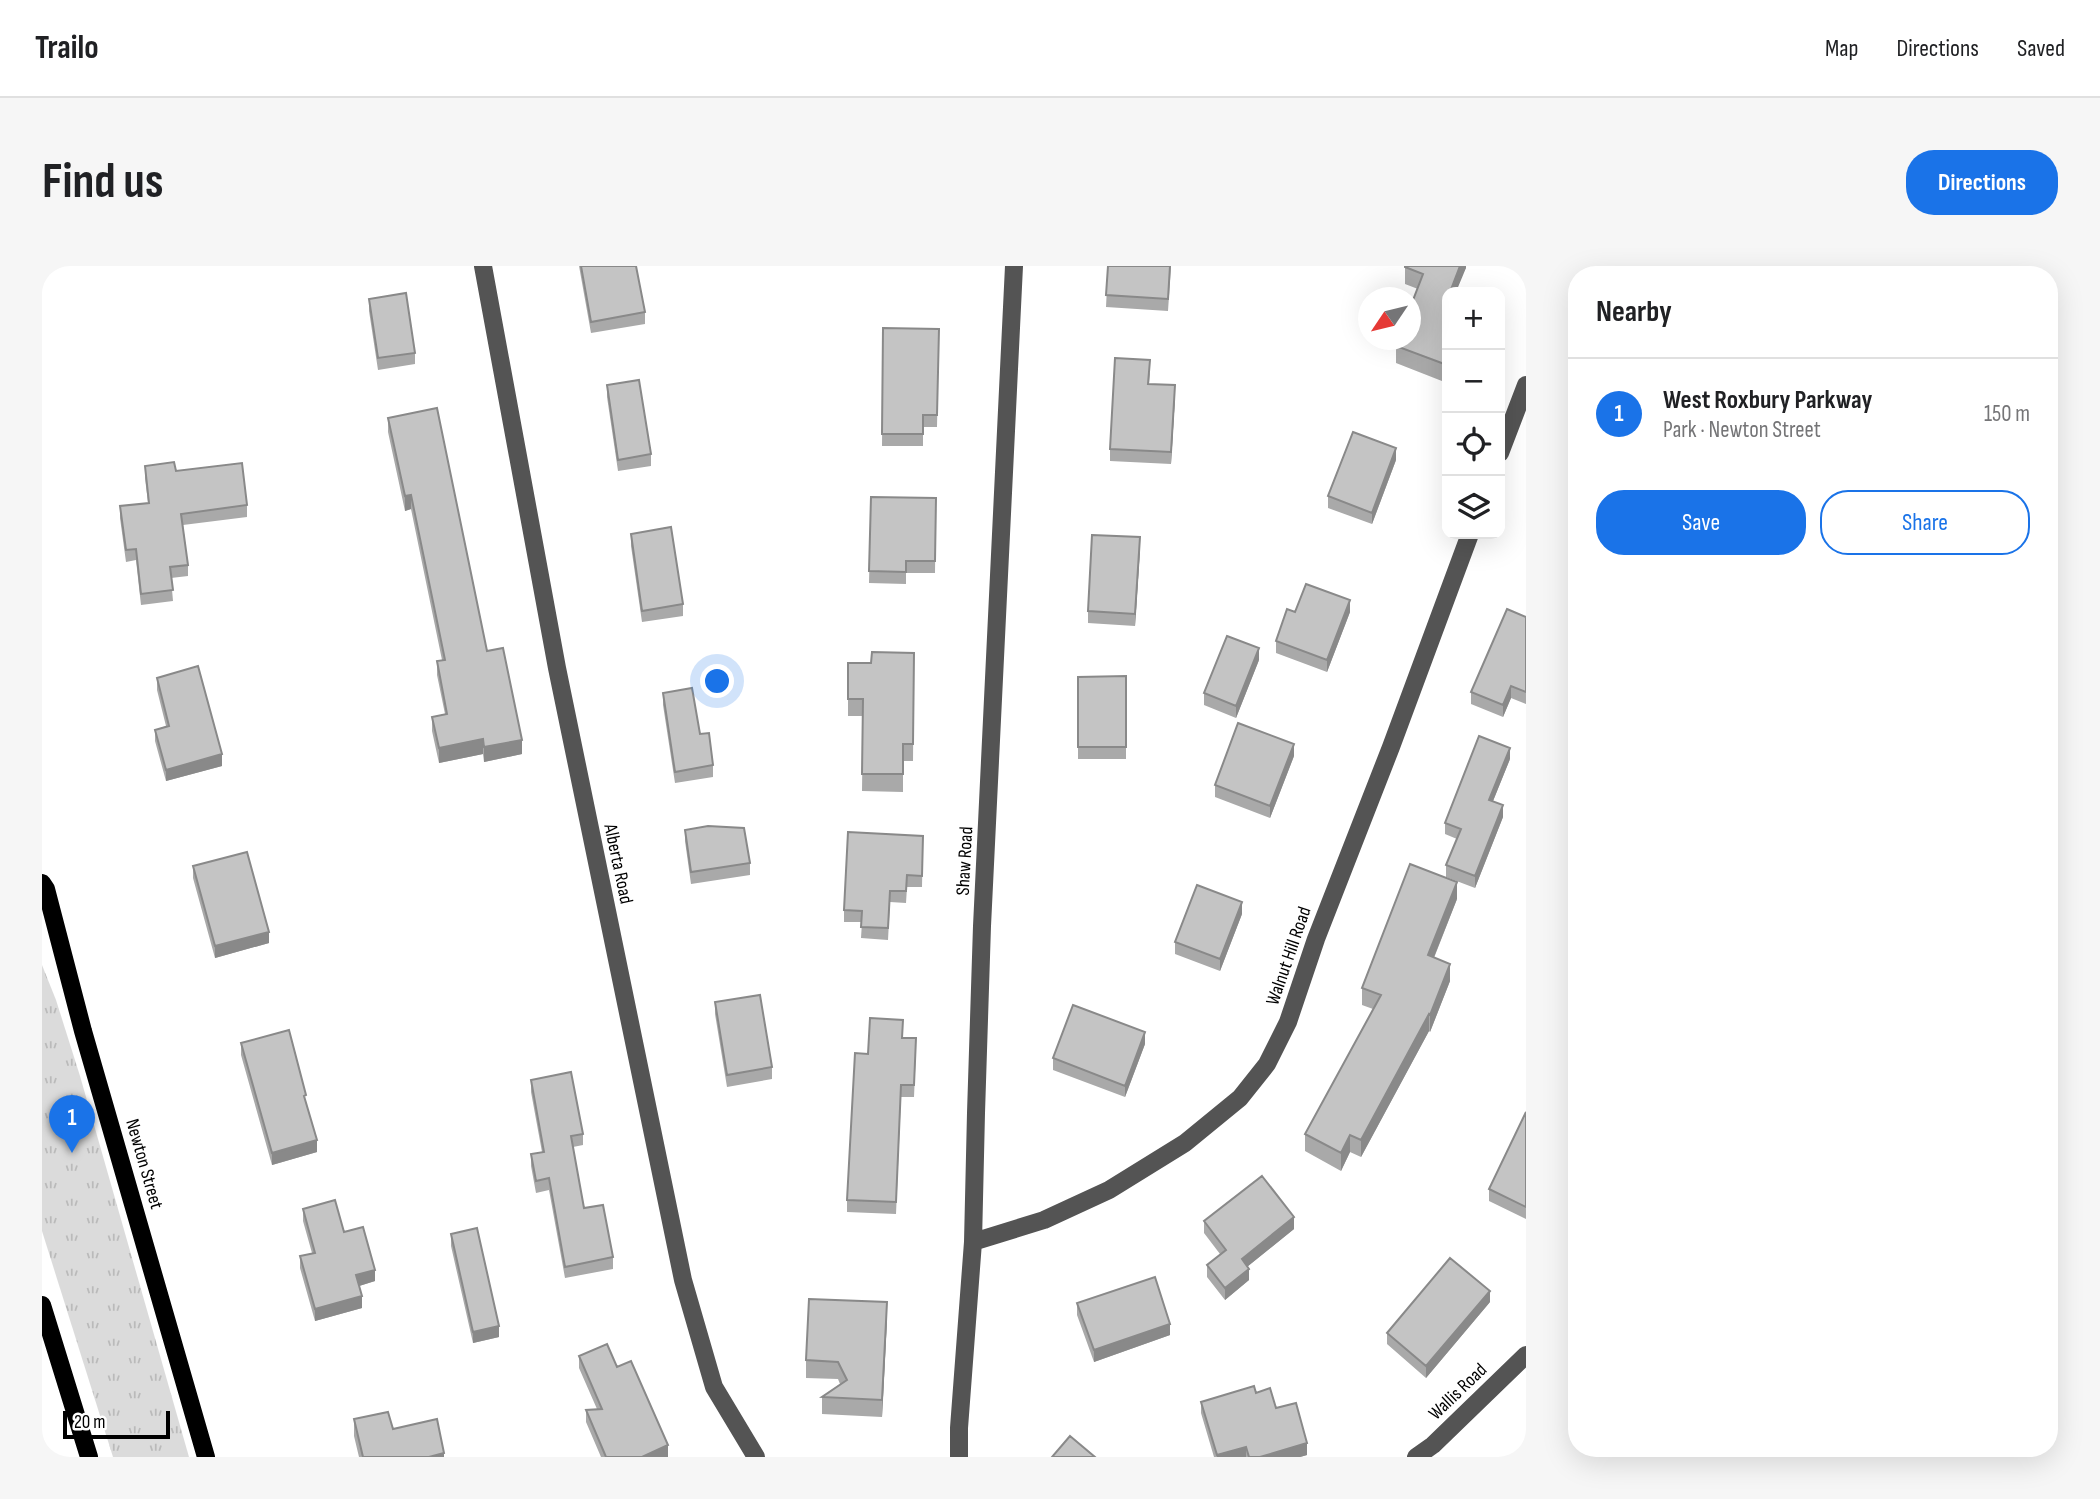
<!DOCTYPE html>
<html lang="en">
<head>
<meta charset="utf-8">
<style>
  body { margin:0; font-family:"Sofia Sans Condensed",sans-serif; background:#f6f6f6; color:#202124 }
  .controls { position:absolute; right:21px; top:21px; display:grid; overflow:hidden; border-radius:14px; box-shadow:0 7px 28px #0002 }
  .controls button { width:63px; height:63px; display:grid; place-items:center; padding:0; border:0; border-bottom:2px solid #e0e0e0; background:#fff; color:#202124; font:35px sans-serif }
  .compass { position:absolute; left:1316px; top:21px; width:63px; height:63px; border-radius:50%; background:#fff; box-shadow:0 7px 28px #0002; rotate:235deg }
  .scale { position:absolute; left:21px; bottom:18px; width:107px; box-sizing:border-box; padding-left:7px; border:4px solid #000; border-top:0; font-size:19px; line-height:24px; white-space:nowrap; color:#000; -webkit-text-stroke:5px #fff; paint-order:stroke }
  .you { position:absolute; left:676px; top:416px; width:24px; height:24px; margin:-18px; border:5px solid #fff; border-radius:50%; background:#1a73e8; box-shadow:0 0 0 10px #1a73e833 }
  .badge { display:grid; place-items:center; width:46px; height:46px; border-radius:50%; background:#1a73e8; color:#fff; font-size:23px; font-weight:700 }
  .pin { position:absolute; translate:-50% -58px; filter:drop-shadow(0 2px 4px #0008) }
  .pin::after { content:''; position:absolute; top:37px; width:24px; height:21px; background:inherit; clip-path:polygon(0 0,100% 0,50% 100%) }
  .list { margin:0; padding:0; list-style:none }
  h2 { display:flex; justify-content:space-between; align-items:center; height:91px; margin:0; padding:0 28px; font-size:30px }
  h2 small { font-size:23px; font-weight:400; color:#757577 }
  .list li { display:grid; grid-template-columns:46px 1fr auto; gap:21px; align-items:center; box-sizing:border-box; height:112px; padding:0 28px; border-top:2px solid #e0e0e0 }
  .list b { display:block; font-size:26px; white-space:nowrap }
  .list p { margin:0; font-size:23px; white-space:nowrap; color:#757577 }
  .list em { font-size:23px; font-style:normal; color:#757577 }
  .actions { display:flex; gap:14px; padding:21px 28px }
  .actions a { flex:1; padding:16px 0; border:2px solid #1a73e8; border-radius:28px; text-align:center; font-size:24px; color:#1a73e8 }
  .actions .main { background:#1a73e8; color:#fff }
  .icon { flex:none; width:38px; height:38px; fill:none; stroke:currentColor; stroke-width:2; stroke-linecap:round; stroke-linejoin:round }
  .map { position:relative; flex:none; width:1484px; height:1191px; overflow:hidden; border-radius:28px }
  header { display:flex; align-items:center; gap:42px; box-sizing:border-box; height:98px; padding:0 35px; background:#fff; border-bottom:2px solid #e0e0e0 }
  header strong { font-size:33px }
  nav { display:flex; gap:38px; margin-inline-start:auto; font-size:24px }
  .intro { display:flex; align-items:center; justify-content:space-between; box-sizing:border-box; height:168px; padding:0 42px }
  h1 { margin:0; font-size:49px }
  .button { padding:18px 32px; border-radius:28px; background:#1a73e8; color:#fff; font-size:24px; font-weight:700 }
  main { display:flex; gap:42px; padding:0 42px }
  aside { flex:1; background:#fff; border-radius:28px; box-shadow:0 7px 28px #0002 }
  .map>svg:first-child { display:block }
  .park { fill:url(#park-tufts) }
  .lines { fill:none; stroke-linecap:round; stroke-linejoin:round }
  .minor { stroke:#545454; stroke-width:18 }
  .major { stroke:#000; stroke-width:18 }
  .wall { fill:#a9a9a9 }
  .shaded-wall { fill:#898989 }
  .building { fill:#c4c4c4; stroke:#898989; stroke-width:2 }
  .labels { text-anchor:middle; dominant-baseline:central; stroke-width:6; stroke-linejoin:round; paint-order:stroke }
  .street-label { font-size:19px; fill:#000; stroke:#fff }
</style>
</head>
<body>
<header>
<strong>Trailo</strong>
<nav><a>Map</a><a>Directions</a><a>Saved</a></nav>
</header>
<div class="intro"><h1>Find us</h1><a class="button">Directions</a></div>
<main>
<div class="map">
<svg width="1484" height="1191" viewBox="0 0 1484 1191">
  <defs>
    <pattern id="park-tufts" width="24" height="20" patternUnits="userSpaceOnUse" patternTransform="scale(1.75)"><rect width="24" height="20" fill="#dbdbdb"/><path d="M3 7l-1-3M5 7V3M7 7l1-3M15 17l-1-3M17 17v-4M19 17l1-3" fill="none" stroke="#bababa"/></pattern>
  </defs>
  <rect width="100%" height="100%" fill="#fff"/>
  <path class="park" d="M0 699 14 734 38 810 147 1191H71L0 965Z"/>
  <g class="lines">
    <path class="minor" d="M441 0 515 402 641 1014 672 1121 714 1191
      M1458 187 1484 119
      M931 976 1002 954 1067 924 1143 877 1198 832 1225 798 1246 756 1274 673 1349 481 1428 268
      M917 1191V1162L931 976 934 847 940 660 972 0
      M1374 1191 1391 1179 1484 1089"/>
    <path class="major" d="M0 617 4 623 41 765 164 1191
      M0 1039 47 1191"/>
  </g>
  <path class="wall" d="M537 0H594L603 46V58L549 67Z
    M1066 0H1129L1126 45 1064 41Z
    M1424 0V2L1405 26V117L1354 97V80L1376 23 1363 18V1Z
    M327 33 373 87V98L336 104 327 45Z
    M841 62 897 63 895 161H881V180H840Z
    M1108 106 1107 118 1133 131 1129 198 1068 195V183Z
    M565 119 609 188V200L576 205 565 131Z
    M346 152 445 385 480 488 442 496 441 488 397 497 390 465V451L403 448 395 409V395L400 394 369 243 363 245 346 166Z
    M1354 194 1330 258 1286 242V230Z
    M103 200 134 205 205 239V251L141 259 146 299V310L129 312 131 335 99 339 94 294 84 296 78 252V240L106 237 103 212Z
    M829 231 894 232 893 307H864V318L827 317Z
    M589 268 641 338V350L600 356 589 280Z
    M1098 283 1093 360 1046 357V345Z
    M1253 346H1308L1285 406 1234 387V375Z
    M1484 351V438L1469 432 1461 451 1429 438V426Z
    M872 387 871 495H861V526L820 525 821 450H806V397H829Z
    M1217 394 1194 452 1162 439V427Z
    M1084 410V493H1036V411Z
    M115 412 180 500 124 515 113 475V464L124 460 115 424Z
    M621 427 658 468 671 499V511L633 517 621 439Z
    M1252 490 1228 552 1173 531V519Z
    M1468 493 1451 535 1461 551 1433 622 1404 611V599L1415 573 1403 568V557Z
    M643 564 708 597V609L649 618 643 575Z
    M881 570 880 621H865L864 637 848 636 846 674 819 672 820 656H802V644Z
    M151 600 227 677 173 692 151 612Z
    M1415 633 1392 692 1408 715 1388 766 1387 765 1319 891 1308 886 1299 905 1263 885V868L1331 743 1320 739V722Z
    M1200 648 1178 705 1133 688V676Z
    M673 736 730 801V813L685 821 673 748Z
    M861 772 874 784 872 831H859L854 948 805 946V934Z
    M199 777 264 837 275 886 230 899 199 789Z
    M1103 778 1083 831 1011 804V792Z
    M489 814 541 868V879L531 881 542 942 571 991V1003L523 1012 507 924 494 927 489 900V888L500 886 489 826Z
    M1484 846V953L1447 935V923Z
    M261 943 302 966 333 1015 317 1020 320 1042 273 1055 258 1002V990L270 987 261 955Z
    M1162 955 1252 963 1206 1000 1207 1014 1183 1034 1165 1011V999L1178 988 1162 967Z
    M409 968 457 1071 431 1077 409 980Z
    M1448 1036 1384 1112 1345 1078V1067Z
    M1035 1037 1128 1069 1052 1096 1035 1049Z
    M845 1053 840 1151 780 1148V1131L798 1118 796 1113 764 1112V1094Z
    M537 1090 575 1101 626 1191H559L544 1156V1144L555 1143 537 1102Z
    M1214 1127 1234 1142 1265 1189 1258 1191H1172L1159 1147V1136Z
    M312 1153 351 1163 402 1191H317L312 1170Z"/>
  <path class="shaded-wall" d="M1418 0H1424V2L1414 26H1408Z
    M1133 119V131L1129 198V186Z
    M1354 182V194L1330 258V247Z
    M369 229V243L363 245V230Z
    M1098 271V283L1093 360V348Z
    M1308 334V346L1285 406V394Z
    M1217 382V394L1194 452V440Z
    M1469 420V432L1461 451V439Z
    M441 473V488L397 497V482Z
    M480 474V488L442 496V481Z
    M1252 478V490L1228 552V540Z
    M1468 482V493L1447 545V534Z
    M180 488V500L124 515V504Z
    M1461 539V551L1433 622V610Z
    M1415 616V633L1386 706V689Z
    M1200 636V648L1178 705V693Z
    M227 666V677L173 692V680Z
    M1408 698V715L1388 766V749Z
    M1387 748V765L1319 891V874Z
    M1103 766V778L1083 831V820Z
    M1308 869V886L1299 905V887Z
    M275 874V886L230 899V887Z
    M1252 951V963L1200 1005V993Z
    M1207 1003V1014L1183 1034V1022Z
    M333 1004V1015L314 1021V1009Z
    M1448 1025V1036L1384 1112V1100Z
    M320 1030V1042L273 1055V1043Z
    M845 1036V1053L840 1151V1134Z
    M1128 1058V1069L1052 1096V1084Z
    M457 1060V1071L431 1077V1066Z
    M1265 1177V1189L1258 1191H1218Z
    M626 1179V1191H600Z
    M1204 1181V1191H1175V1189Z
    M402 1187V1191H387Z"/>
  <path class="building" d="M539 0H594L603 46 549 56Z
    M1066 0H1128L1126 33 1064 29Z
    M1363 0H1418L1408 26H1405V99L1354 80 1356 74H1368V42L1381 8 1363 1Z
    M364 27 373 87 336 92 327 33Z
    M841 62 897 63 895 149H881V168H840Z
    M1073 92 1108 94 1106 118 1133 119 1129 186 1068 183Z
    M597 114 609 188 576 194 565 119Z
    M395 142 445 385 461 382 480 474 442 481 441 473 397 482 390 451 405 448 395 395 403 394 369 229 363 230 346 152Z
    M1311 166 1354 182 1330 247 1286 230Z
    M132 196 134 205 200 197 205 239 139 248 146 299 128 301 131 324 99 328 94 283 84 284 78 240 107 237 103 200Z
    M829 231 894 232 893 295H864V306L827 305Z
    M629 261 641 338 600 345 589 268Z
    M1050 269 1098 271 1093 348 1046 345Z
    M1264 318 1308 334 1285 394 1234 375 1245 343 1253 346Z
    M1465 343 1484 351V426L1469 420 1461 439 1429 426Z
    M1185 370 1217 382 1194 440 1162 427Z
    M830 386 872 387 871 478H861V508H820L821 433H806V397H829Z
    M156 400 180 488 124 504 113 464 127 460 115 412Z
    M1084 410V481H1036V411Z
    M650 422 658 468 667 467 671 499 633 506 621 427Z
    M1196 457 1252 478 1228 540 1173 519Z
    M1437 470 1468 482 1447 534 1461 539 1433 610 1404 599 1419 563 1403 557Z
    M666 560 702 562 708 597 649 606 643 564Z
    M806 566 881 570 880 610 865 609 864 625H848L846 662 819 661 820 645 802 644Z
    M205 586 227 666 173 680 151 600Z
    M1368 598 1415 616 1386 689 1408 698 1388 749 1387 748 1319 874 1308 869 1299 887 1263 868 1339 729 1320 722Z
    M1155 619 1200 636 1178 693 1133 676Z
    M718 729 730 801 685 809 673 736Z
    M1031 739 1103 766 1083 820 1011 792Z
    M828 752 861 754 860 772H874L872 819H859L854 936 805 934 813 787 826 788Z
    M247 764 264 829 262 830 275 874 230 887 199 777Z
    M529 806 541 868 529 870 542 942 561 939 571 991 523 1001 507 912 494 915 489 888 502 886 489 814Z
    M1484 846V941L1447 923Z
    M1220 910 1252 951 1200 993 1207 1003 1183 1022 1165 999 1184 984 1162 955Z
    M293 934 302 966 321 961 333 1004 314 1009 320 1030 273 1043 258 990 273 987 261 943Z
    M435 962 457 1060 431 1066 409 968Z
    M1408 992 1448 1025 1384 1100 1345 1067Z
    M1113 1011 1128 1058 1052 1084 1035 1037Z
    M767 1033 845 1036 840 1134 780 1131 805 1114 796 1096 764 1094Z
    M565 1078 575 1101 589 1095 626 1179 600 1191H564L544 1144 560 1143 537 1090Z
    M1212 1120 1214 1127 1228 1122 1234 1142 1254 1137 1265 1177 1218 1191H1207L1204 1181 1175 1189 1159 1136Z
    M346 1146 351 1163 395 1153 402 1187 387 1191H321L312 1153Z
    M1028 1170 1053 1191H1010Z"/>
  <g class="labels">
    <g class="street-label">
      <text transform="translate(923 595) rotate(-87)">Shaw Road</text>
      <text transform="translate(576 598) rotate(78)">Alberta Road</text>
      <text transform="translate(1247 690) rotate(-71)">Walnut Hill Road</text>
      <text transform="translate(102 898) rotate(74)">Newton Street</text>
      <text transform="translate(1416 1126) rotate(-44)">Wallis Road</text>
    </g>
  </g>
</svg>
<div class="controls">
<button>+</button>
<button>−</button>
<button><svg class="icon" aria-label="locate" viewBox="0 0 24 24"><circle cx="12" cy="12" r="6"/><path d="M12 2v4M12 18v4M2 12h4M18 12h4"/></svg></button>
<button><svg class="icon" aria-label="layers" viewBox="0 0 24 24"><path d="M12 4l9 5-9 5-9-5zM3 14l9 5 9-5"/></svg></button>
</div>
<svg class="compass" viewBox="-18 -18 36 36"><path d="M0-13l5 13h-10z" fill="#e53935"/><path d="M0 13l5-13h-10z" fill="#757577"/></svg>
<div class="scale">20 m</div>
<div class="you"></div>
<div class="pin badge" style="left:30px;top:887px">1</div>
</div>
<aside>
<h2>Nearby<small></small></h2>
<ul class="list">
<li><span class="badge">1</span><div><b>West Roxbury Parkway</b><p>Park · Newton Street</p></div><em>150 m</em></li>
</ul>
<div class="actions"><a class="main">Save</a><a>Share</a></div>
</aside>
</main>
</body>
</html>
